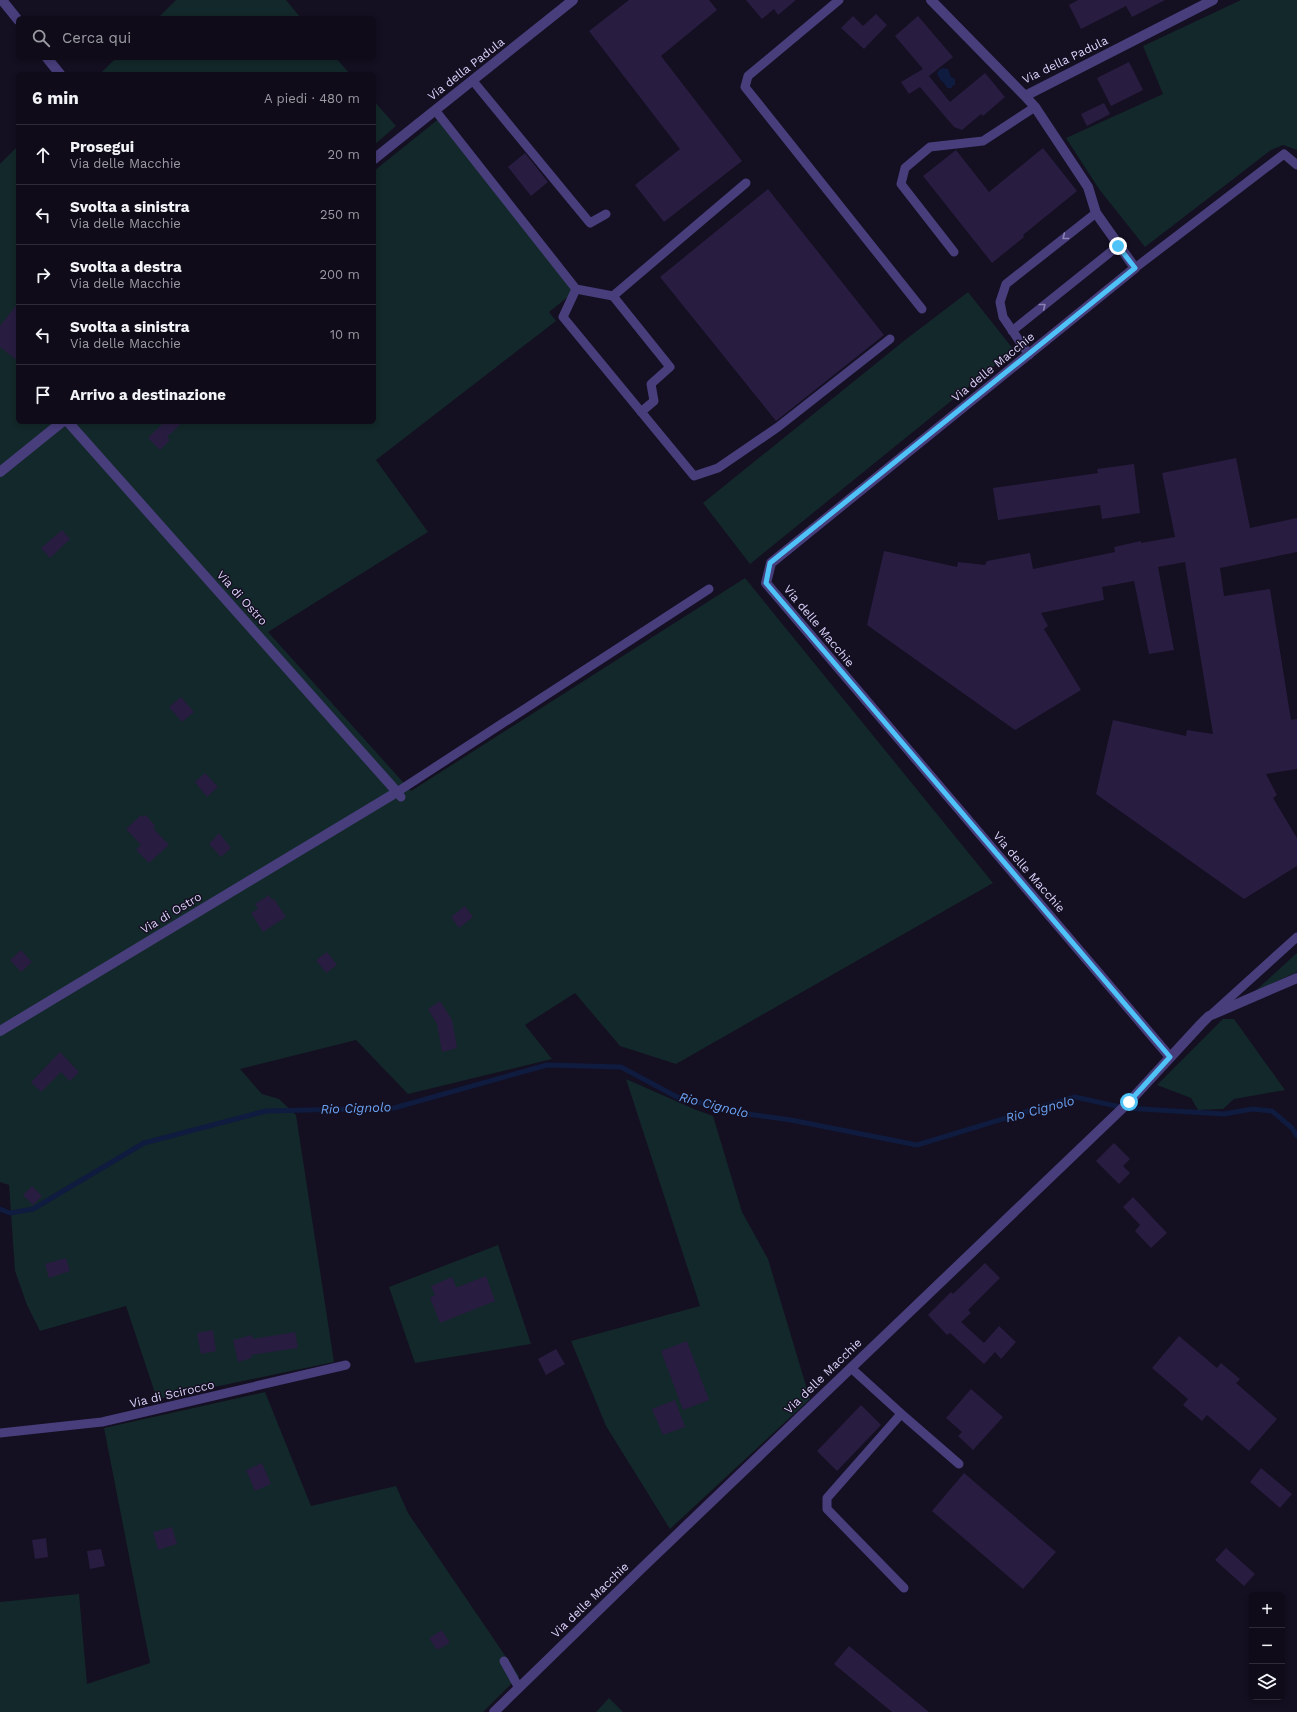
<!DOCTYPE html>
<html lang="it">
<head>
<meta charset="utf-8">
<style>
  body { margin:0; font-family:"Work Sans",sans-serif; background:#181422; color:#f1f3f6 }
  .controls { position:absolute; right:12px; bottom:12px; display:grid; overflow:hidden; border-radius:6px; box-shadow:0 2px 6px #0003 }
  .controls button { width:36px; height:36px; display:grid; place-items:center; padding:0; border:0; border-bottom:1px solid #2f2b38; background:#0f0b19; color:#f1f3f6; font:20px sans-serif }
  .stop { position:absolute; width:12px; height:12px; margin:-9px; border:3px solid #4fc3f7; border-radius:50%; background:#fff }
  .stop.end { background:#4fc3f7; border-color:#fff; box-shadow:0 1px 4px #0008 }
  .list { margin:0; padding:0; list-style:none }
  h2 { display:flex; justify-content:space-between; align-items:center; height:52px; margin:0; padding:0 16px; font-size:17px }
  h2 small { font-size:13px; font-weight:400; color:#9b9ba2 }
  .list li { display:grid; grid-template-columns:26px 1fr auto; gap:12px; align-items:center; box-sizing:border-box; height:60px; padding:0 16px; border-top:1px solid #2f2b38 }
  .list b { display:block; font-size:15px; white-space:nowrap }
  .list p { margin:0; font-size:13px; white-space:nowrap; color:#9b9ba2 }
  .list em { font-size:13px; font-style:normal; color:#9b9ba2 }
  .icon { flex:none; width:22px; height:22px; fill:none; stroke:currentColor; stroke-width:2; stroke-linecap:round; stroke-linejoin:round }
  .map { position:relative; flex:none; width:1297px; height:1712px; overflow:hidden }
  .search { position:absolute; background:#0f0b19; box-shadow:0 2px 6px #0003; left:16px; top:16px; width:360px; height:44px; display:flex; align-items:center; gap:10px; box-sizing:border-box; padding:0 14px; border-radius:6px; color:#9b9ba2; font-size:15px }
  .panel { position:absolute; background:#0f0b19; box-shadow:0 2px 6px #0003; left:16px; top:72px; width:360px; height:352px; border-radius:6px }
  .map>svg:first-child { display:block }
  .green { fill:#13282a }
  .water { fill:#0f1b3f }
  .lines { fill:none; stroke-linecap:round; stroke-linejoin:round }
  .stream { stroke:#0f1b3f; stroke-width:5 }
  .building { fill:#281d40 }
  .service { stroke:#483e7c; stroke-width:9 }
  .minor { stroke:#483e7c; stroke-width:10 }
  .oneway { stroke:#8b81b5 }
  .route { stroke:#4fc3f7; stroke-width:5 }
  .labels { text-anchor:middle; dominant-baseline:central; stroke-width:3; stroke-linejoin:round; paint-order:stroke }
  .street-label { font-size:12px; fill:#dcd2fb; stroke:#140f21 }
  .water-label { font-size:13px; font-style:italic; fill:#69a2f3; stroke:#140f21 }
</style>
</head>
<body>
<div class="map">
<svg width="1297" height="1712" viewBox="0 0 1297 1712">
  <rect width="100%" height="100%" fill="#140f21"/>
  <path class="green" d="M176 0H286L301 18H158Z
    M1241 0H1297V150L1283 145 1271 150 1145 247 1099 189 1066 138 1163 94 1143 46Z
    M116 58H336L350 74H100Z
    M374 101 396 126 374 145Z
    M441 117 578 289 549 312 556 321 376 460 428 532 268 632 411 791 745 578 993 883 676 1064 620 1046 575 993 525 1025 552 1059 408 1094 356 1040 240 1069 262 1094 279 1099 296 1115 334 1362 157 1399 126 1306 40 1331 27 1305 15 1271 9 1185 0 1182V164L18 146V422H374V171Z
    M968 292 1014 350 750 564 703 503 905 340Z
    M1297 953V972L1254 992Z
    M1223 1019H1234L1285 1090 1234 1099 1223 1109 1198 1110 1191 1098 1157 1085Z
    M626 1079 694 1109 713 1116 742 1212 768 1259 810 1399 670 1529 606 1426 571 1341 700 1306Z
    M498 1245 531 1344 415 1363 389 1287Z
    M265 1392 311 1506 396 1486 408 1513 519 1676 483 1712H0V1602L79 1594 87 1684 150 1663 104 1428Z
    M609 1698 623 1712H596Z"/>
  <path class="water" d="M943 68 948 69 951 77 955 79V85L952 86V88H947C946 83 939 81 937 73L939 70Z"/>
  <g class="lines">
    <path class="stream" d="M0 1209 10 1213 33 1209 144 1143 266 1111 394 1108 547 1065 621 1067 677 1097 748 1114 791 1120 917 1145 1075 1097 1125 1108 1224 1114 1252 1109 1272 1111 1292 1128 1297 1136"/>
  </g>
  <path class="building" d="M629 0H709L717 10 661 56 742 161 664 222 635 185 680 149 589 31Z
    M746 0H796L778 15 774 9 762 19Z
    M1078 0H1165L1132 17 1126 6 1081 29 1069 5Z
    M876 14 887 25 864 49 841 28 853 16 863 26Z
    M918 16 953 57 929 76 924 70 950 102 985 73 1005 97 983 116 981 114 962 130 954 127 920 87 909 94 901 82 923 69 895 36Z
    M1129 62 1143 90 1111 106 1097 78Z
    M1104 103 1110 114 1087 126 1081 114Z
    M1043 148 1077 191 1023 235 1024 237 992 263 923 176 956 150 989 192Z
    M525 153 548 182 531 196 508 167Z
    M768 189 884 335 776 421 660 277Z
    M18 303V361L0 347V326Z
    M164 422H183L167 437 170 440 160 450 148 438Z
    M1236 458 1250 528 1297 518V552L1220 568 1224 596 1270 589 1291 720 1297 719V769L1266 774 1277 795 1273 798 1297 838V866L1244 899 1096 794 1113 720 1186 736 1187 730 1213 734 1185 562 1158 567 1174 650 1149 654 1134 581 1102 587 1104 600 1041 613 1048 626 1044 629 1081 690 1015 730 867 625 884 551 957 567 958 562 985 565 987 561 1030 553 1033 569 1115 552 1114 547 1141 541V543L1175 537 1162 473Z
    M1134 464 1140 513 1102 519 1100 505 998 520 993 488 1098 473 1097 469Z
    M62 530 70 539 50 558 41 548Z
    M181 697 194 712 182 722 169 707Z
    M205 773 218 787 207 797 195 782Z
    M141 815 143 817 146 815 155 826 153 828 169 845 149 863 136 850 141 845 126 829Z
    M219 833 231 848 221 857 209 844Z
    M269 895 272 900 274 899 286 917 263 932 251 913 258 909 255 904Z
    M465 906 473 917 459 928 451 917Z
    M21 950 32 962 21 972 10 960Z
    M327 952 337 965 326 973 316 960Z
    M440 1001 452 1020 457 1048 442 1052 437 1024 428 1009Z
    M60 1052 79 1072 70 1081 61 1072 41 1092 31 1082Z
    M1114 1143 1130 1159 1123 1166 1130 1173 1119 1184 1096 1161Z
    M32 1186 42 1196 33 1205 23 1195Z
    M1133 1197 1167 1233 1151 1248 1135 1231 1140 1225 1123 1207Z
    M66 1258 70 1271 49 1278 45 1264Z
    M985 1263 1000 1278 968 1310 971 1313 961 1322 984 1343 999 1326 1016 1342 1001 1359 995 1352 984 1364 950 1333 947 1335 928 1315 951 1292 953 1294Z
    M486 1276 495 1301 440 1323 430 1298 435 1295 431 1286 452 1277 456 1287H458Z
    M213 1330 216 1351 201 1354 197 1333Z
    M295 1332 298 1348 251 1355 252 1358 238 1362 233 1340 252 1335 253 1339Z
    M1179 1336 1217 1368 1221 1363 1240 1379 1236 1383 1277 1419 1249 1451 1207 1415 1202 1421 1183 1405 1188 1399 1152 1368Z
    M687 1341 709 1400 683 1410 661 1351Z
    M556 1349 565 1364 546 1375 538 1359Z
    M971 1389 1003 1417 973 1450 958 1436 962 1432 946 1418Z
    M675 1400 685 1427 663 1435 652 1409Z
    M861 1405 881 1425 837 1471 817 1451Z
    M262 1463 271 1484 255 1491 246 1470Z
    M1261 1468 1292 1494 1280 1508 1250 1482Z
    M964 1473 1056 1552 1023 1589 932 1511Z
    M172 1527 177 1544 158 1550 153 1532Z
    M46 1538 48 1557 35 1559 32 1540Z
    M1226 1548 1255 1574 1244 1586 1215 1560Z
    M101 1549 105 1566 90 1569 87 1551Z
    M442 1630 450 1643 437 1650 429 1638Z
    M849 1646 929 1712H892L834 1664Z"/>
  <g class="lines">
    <path class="service" d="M839 0 748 76 745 87 922 309
      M473 81 590 223 606 214
      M435 110 576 289 613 296 670 367 651 384 654 401 641 412
      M954 252 901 184 905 168 930 147 983 141 1035 107
      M1135 268 1284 154 1297 165
      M576 289 563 317 694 476 718 468 778 427 890 339
      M613 296 746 183
      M1012 331 1118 246
      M1029 355 1003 317 1000 302 1006 284 1096 213
      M401 797 397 792 709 589
      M1213 1013 1297 937
      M851 1368 906 1418 959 1464
      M901 1414 827 1498V1509L904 1588
      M0 1433 102 1422 346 1365
      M504 1661 519 1688"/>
    <path class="minor" d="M2 0 18 20
      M931 0 1025 96 1213 0
      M47 58 60 74
      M1025 96 1035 107 1088 187 1096 213 1135 268 771 563 766 583 1170 1057
      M374 159 573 0
      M0 472 62 422
      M0 1031 397 792 68 422
      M494 1712 642 1568 1129 1102 1201 1024 1209 1016 1297 978"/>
  </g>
  <defs><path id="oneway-chevron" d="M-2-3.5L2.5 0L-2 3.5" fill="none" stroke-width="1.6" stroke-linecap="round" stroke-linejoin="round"/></defs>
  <g class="oneway">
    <use href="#oneway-chevron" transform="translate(1065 237) rotate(142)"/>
    <use href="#oneway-chevron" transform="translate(1043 306) rotate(-39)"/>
  </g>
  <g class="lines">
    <path class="route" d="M1118 246 1135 268 770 563 766 583 1170 1057 1129 1102"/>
  </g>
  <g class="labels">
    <g class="street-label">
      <text transform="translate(1065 60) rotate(-26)">Via della Padula</text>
      <text transform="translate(466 69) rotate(-38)">Via della Padula</text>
      <text transform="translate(993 367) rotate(-39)">Via delle Macchie</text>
      <text transform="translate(242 598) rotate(48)">Via di Ostro</text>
      <text transform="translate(819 626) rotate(50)">Via delle Macchie</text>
      <text transform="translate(1029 872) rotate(49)">Via delle Macchie</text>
      <text transform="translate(171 913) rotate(-31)">Via di Ostro</text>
      <text transform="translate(823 1376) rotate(-44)">Via delle Macchie</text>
      <text transform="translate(172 1394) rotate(-13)">Via di Scirocco</text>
      <text transform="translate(590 1600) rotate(-44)">Via delle Macchie</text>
    </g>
    <g class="water-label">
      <text transform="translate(714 1105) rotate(14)">Rio Cignolo</text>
      <text transform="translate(356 1108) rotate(-2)">Rio Cignolo</text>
      <text transform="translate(1040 1109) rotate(-15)">Rio Cignolo</text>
    </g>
  </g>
</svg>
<div class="controls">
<button>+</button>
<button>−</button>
<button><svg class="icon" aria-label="layers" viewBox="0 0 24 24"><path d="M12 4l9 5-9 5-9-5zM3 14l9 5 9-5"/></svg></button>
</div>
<div class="stop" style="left:1129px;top:1102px"></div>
<div class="stop end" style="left:1118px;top:246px"></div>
<div class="search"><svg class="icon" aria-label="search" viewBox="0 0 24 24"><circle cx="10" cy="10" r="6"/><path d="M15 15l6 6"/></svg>Cerca qui</div>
<section class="panel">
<h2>6 min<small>A piedi · 480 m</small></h2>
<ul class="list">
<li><svg class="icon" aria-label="ahead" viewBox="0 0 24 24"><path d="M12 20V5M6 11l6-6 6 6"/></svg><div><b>Prosegui</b><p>Via delle Macchie</p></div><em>20 m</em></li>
<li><svg class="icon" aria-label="left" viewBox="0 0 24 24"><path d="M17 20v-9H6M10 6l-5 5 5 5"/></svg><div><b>Svolta a sinistra</b><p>Via delle Macchie</p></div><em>250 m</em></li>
<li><svg class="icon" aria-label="right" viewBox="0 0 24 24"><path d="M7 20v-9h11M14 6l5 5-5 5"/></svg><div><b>Svolta a destra</b><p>Via delle Macchie</p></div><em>200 m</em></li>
<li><svg class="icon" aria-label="left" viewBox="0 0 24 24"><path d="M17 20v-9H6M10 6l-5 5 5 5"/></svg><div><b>Svolta a sinistra</b><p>Via delle Macchie</p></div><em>10 m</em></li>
<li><svg class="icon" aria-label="arrive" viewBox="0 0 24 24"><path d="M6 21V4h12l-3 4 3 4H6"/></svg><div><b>Arrivo a destinazione</b></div></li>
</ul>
</section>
</div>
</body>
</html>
